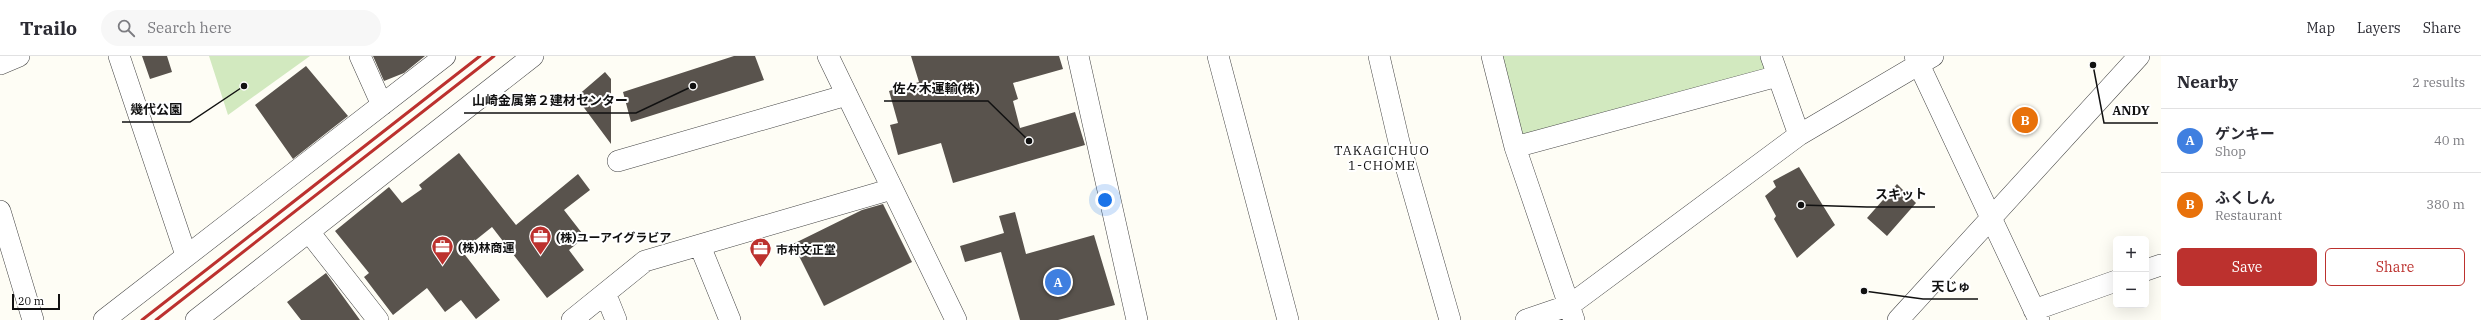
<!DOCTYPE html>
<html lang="en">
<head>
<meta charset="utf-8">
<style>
  body { margin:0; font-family:"IBM Plex Serif","Noto Sans JP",serif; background:#f7f7f7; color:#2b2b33 }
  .controls { position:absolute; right:12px; bottom:12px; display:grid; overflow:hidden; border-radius:6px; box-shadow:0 4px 16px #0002 }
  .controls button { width:36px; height:36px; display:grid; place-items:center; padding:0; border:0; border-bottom:1px solid #e1e1e2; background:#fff; color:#2b2b33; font:20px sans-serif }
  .scale { position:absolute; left:12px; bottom:10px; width:48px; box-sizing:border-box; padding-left:4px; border:2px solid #111; border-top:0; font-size:11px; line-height:14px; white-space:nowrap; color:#111; -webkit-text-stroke:3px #fff; paint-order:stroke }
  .you { position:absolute; left:1105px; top:144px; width:14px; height:14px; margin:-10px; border:3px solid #fff; border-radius:50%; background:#1a73e8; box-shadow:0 0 0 6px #1a73e833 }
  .badge { display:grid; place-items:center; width:26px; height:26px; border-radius:50%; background:#bc312e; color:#fff; font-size:13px; font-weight:700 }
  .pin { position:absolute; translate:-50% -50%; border:2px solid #fff; box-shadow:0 1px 4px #0006 }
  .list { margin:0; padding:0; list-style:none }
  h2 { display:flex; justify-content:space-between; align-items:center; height:52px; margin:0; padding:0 16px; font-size:17px }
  h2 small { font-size:13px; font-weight:400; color:#7c7c81 }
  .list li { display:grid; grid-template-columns:26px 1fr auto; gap:12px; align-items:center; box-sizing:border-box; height:64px; padding:0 16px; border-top:1px solid #e1e1e2 }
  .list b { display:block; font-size:15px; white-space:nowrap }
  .list p { margin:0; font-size:13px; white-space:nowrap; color:#7c7c81 }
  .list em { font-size:13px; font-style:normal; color:#7c7c81 }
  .actions { display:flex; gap:8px; padding:12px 16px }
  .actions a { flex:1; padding:9px 0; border:1px solid #bc312e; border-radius:6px; text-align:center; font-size:14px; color:#bc312e }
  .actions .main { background:#bc312e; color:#fff }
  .icon { flex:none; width:22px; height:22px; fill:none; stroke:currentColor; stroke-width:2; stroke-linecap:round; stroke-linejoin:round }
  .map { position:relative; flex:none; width:2161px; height:264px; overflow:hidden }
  header { display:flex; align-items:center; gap:24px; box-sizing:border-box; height:56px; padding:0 20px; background:#fff; border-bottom:1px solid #e1e1e2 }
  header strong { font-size:19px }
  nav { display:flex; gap:22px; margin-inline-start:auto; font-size:14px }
  .search { width:280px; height:36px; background:#f7f7f7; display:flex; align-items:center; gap:10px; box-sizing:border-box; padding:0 14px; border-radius:22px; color:#7c7c81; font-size:15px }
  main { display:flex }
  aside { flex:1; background:#fff }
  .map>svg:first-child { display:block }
  .green { fill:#d2e9bf }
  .building { fill:#59534d }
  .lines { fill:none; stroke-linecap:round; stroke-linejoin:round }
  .minor-casing { stroke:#444; stroke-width:22 }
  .minor { stroke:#fff; stroke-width:21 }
  .rail { stroke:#bc312e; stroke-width:3 }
  .labels { text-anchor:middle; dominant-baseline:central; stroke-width:4; stroke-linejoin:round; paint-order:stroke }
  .poi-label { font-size:12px; font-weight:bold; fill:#111; stroke:#fff; text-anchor:start }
  .neighbourhood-label { font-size:13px; letter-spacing:1px; fill:#111; stroke:#fff }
  .leader { fill:none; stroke:#111; stroke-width:1.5 }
  .callout-dot { fill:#111; stroke:#fff; stroke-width:1.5 }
  .callout-label { font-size:13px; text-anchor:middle; font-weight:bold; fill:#111; stroke:#fff; stroke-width:4; stroke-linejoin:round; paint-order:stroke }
</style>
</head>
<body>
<header>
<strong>Trailo</strong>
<div class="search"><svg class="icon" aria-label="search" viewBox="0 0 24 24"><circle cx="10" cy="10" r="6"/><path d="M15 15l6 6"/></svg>Search here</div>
<nav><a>Map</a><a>Layers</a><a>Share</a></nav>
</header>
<main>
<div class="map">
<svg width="2161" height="264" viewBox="0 0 2161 264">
  <rect width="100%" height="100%" fill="#fefdf5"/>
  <path class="green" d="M209 0H310L228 59Z
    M1500 0H1771L1775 10 1515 91Z"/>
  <path class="building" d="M142 0H167L172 16 150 23Z
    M373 0H425L404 17 384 25Z
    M734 0H755L764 24 631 66 623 36Z
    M911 0H1059L1063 13 1013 27 1018 43 1013 45 1020 72 1075 56 1085 89 953 127 941 87 898 99 890 69 898 67 889 35 919 26Z
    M306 10 348 60 293 103 255 49Z
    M605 16 611 23V88L576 41Z
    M459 97 516 169 578 118 590 134 564 154 585 181 569 194 584 214 547 242 492 171 462 195 500 244 476 263 461 244 445 256 427 232 393 259 364 221 369 217 335 175 389 131 402 147 422 133 419 129Z
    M1799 111 1835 169 1797 202 1774 163 1776 160 1765 140 1776 131 1773 125Z
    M1897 128 1916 147 1887 180 1867 162Z
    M883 148 912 206 824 250 793 188 862 154Z
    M1015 156 1026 198 1094 179 1115 249 1058 264H1020L1001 196 965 206 960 190 1004 177 999 160Z
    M326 217 360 264H301L287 246Z"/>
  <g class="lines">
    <defs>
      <path id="minor" d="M119 0 186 199
        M360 0 382 49
        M828 0 956 264
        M1078 0 1137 264
        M1218 0 1288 264
        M1379 0 1399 86 1450 264
        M1492 0 1515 91 1574 264
        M1771 0 1799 79
        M1915 0 2039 264
        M0 8 19 0
        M1515 91 1778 20
        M618 105 847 39
        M0 155 33 264
        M309 176 378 264
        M700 190 730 264
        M2146 214 2161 209
        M606 239 616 264
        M2034 254 2116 225
        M104 264 445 0
        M196 264 533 0
        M572 264 645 205 892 133
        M1526 264 1570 249 1799 79 1933 0
        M1898 264 2139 0"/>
    </defs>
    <use href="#minor" class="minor-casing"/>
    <use href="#minor" class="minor"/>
    <path class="rail" d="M142 264 480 0
      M156 264 494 0"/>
  </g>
  <defs>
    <symbol id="office-pin" viewBox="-11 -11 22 30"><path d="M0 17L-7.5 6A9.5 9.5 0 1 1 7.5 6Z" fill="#bc312e" stroke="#fff"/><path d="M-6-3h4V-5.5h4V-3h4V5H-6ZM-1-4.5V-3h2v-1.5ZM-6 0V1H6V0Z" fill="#fff"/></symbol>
  </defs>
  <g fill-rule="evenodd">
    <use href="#office-pin" x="528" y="168" width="25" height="34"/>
    <use href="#office-pin" x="430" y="178" width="25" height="34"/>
    <use href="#office-pin" x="748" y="180" width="25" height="34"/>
  </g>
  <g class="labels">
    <g class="poi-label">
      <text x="556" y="181">(株)ユーアイグラビア</text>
      <text x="458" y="191">(株)林商運</text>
      <text x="776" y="193">市村文正堂</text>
    </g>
    <g class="neighbourhood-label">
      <text x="1382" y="94">TAKAGICHUO<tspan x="1382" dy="15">1-CHOME</tspan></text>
    </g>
  </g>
  <path class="leader" d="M1029 85L988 45H884M693 30L636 57H464M244 30L190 66H122M2093 9L2104 67H2158M1801 149L1867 151H1935M1864 235L1923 243H1978"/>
  <g class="callout-dot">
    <circle cx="1029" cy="85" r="4"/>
    <circle cx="693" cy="30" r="4"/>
    <circle cx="244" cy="30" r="4"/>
    <circle cx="2093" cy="9" r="4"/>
    <circle cx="1801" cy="149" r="4"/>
    <circle cx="1864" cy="235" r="4"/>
  </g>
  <g class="callout-label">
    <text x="936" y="37">佐々木運輸(株)</text>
    <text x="550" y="49">山崎金属第２建材センター</text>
    <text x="156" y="58">幾代公園</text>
    <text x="2131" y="59">ANDY</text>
    <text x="1901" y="143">スキット</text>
    <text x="1951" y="235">天じゅ</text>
  </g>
</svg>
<div class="controls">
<button>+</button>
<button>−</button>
</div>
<div class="scale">20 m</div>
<div class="you"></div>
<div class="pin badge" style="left:1058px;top:226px;background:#3f7fe0">A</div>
<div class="pin badge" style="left:2025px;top:64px;background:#e8710a">B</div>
</div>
<aside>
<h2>Nearby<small>2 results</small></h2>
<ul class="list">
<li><span class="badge" style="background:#3f7fe0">A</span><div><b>ゲンキー</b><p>Shop</p></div><em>40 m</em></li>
<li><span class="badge" style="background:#e8710a">B</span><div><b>ふくしん</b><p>Restaurant</p></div><em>380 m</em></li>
</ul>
<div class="actions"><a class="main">Save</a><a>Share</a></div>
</aside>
</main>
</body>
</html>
